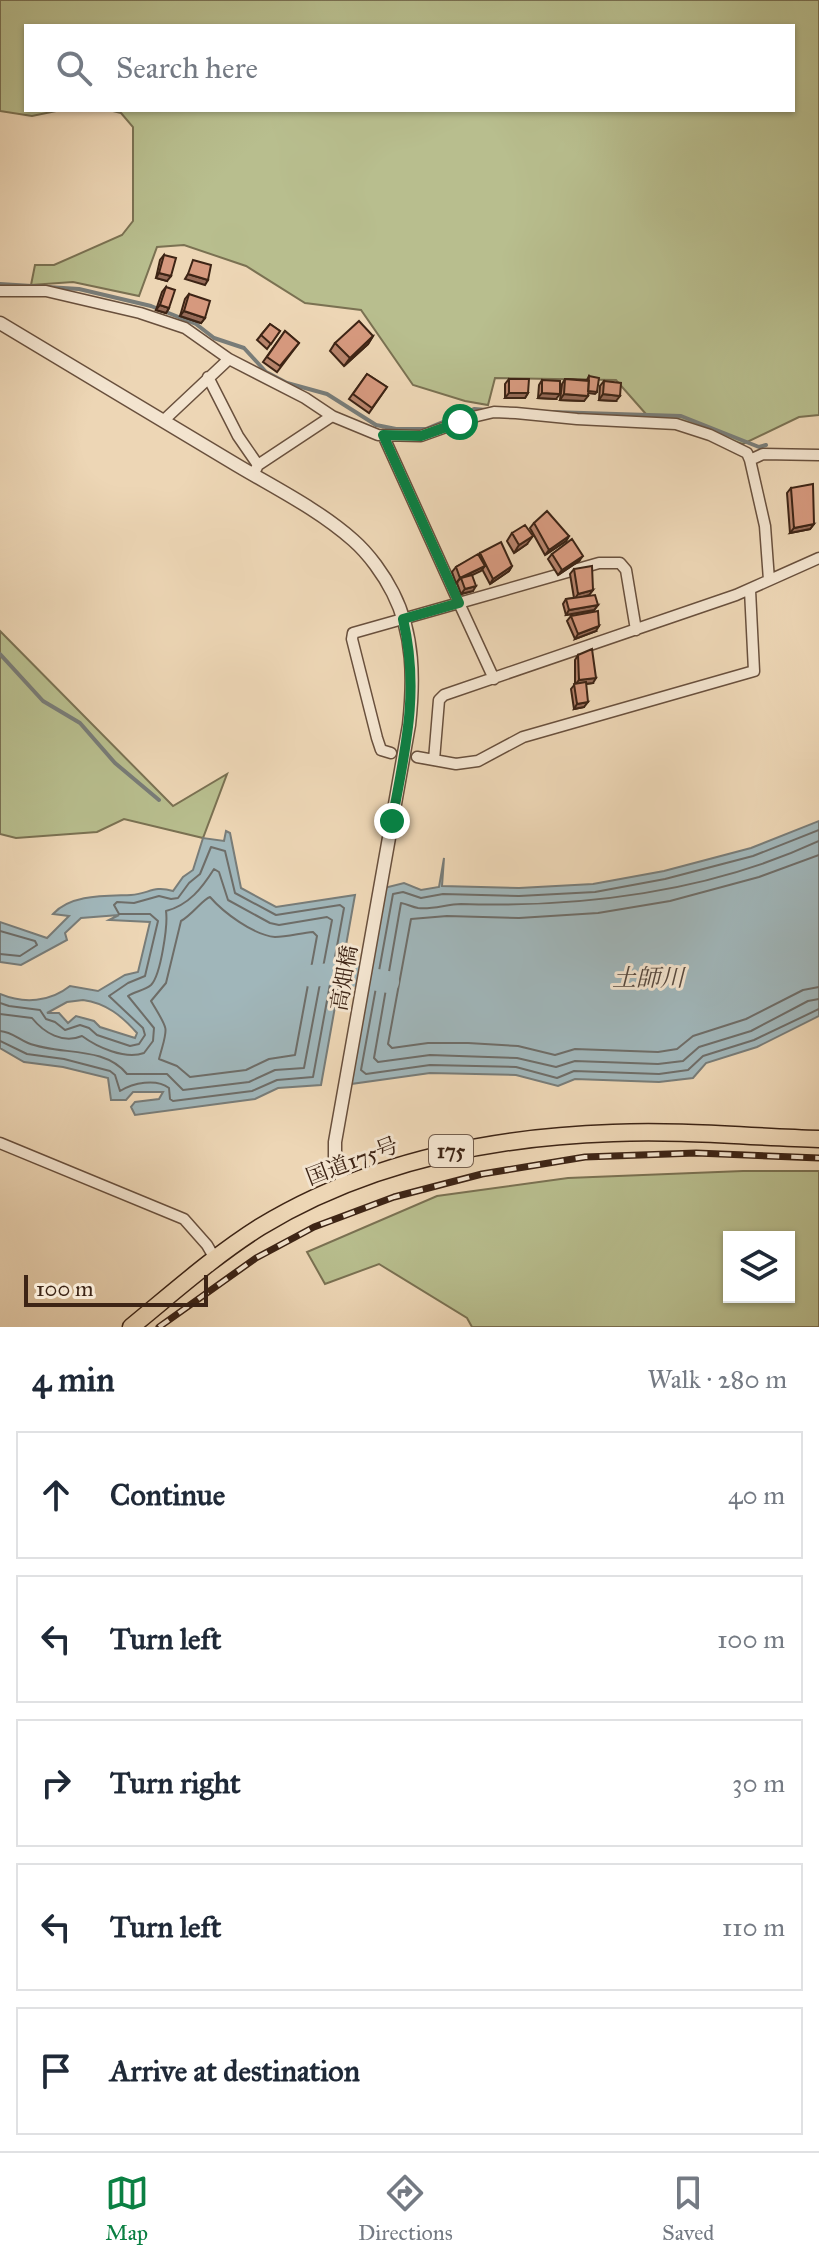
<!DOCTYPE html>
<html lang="en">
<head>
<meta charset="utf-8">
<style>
  body { margin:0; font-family:"IM FELL Great Primer","Noto Serif JP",serif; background:#f6f6f7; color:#1f2937 }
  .controls { position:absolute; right:24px; bottom:24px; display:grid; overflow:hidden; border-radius:0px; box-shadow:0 2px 6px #0004 }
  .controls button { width:72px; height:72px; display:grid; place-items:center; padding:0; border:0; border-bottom:2px solid #e0e1e3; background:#fff; color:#1f2937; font:40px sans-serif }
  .scale { position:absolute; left:24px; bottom:20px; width:184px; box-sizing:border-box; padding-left:8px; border:4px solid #3d2415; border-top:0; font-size:22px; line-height:28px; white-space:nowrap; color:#3d2415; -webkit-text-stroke:6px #f3e4cf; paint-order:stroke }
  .stop { position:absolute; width:24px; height:24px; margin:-18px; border:6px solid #0b8043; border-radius:50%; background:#fff }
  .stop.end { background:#0b8043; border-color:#fff; box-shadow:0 2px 8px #0008 }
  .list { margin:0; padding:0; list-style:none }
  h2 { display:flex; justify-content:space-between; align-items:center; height:104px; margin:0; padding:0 32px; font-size:34px }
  h2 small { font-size:26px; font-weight:400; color:#747a83 }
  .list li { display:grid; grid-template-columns:52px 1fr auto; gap:24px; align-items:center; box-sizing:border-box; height:128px; margin:0 16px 16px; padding:0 16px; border:2px solid #e0e1e3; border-radius:0px }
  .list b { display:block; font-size:30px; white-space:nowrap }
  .list em { font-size:26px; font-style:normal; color:#747a83 }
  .icon { flex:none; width:44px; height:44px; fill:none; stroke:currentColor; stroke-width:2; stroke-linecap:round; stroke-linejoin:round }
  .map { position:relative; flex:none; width:819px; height:1327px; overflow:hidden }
  .search { position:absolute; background:#fff; box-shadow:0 2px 6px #0004; left:24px; right:24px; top:24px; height:88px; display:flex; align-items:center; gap:20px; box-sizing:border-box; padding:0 28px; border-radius:0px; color:#747a83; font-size:30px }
  .sheet { height:824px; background:#fff }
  nav { display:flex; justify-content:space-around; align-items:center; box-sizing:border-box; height:112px; border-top:2px solid #e0e1e3; background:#fff; font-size:22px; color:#747a83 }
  nav a { display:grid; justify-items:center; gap:4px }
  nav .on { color:#0b8043 }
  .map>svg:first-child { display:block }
  .green { fill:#b8be8e; stroke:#7a7152; stroke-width:2; fill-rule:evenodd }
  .water { fill:#a0b6ba; stroke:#787c78; stroke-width:2; fill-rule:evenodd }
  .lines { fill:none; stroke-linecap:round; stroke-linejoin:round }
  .shore { stroke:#6e6d68; stroke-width:2 }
  .stream { stroke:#787c78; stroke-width:4 }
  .river { stroke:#a0b6ba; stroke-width:22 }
  .minor-casing { stroke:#69503d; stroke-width:13 }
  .tertiary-casing { stroke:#69503d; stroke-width:15 }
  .trunk-casing { stroke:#3d2415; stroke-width:19 }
  .minor { stroke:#f3e4cf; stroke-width:10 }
  .tertiary { stroke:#f3e4cf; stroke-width:12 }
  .trunk { stroke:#edd6b5; stroke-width:16 }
  .rail-casing { stroke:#3d2415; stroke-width:7 }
  .rail { stroke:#f3e4cf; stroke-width:4; stroke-dasharray:12; stroke-linecap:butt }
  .wall { fill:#b8846c; stroke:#3d2415; stroke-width:2 }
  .shaded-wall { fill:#966b58; stroke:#3d2415; stroke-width:2 }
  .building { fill:#d6997e; stroke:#3d2415; stroke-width:2 }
  .route { stroke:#0b8043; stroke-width:10 }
  .labels { text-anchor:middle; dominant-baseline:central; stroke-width:6; stroke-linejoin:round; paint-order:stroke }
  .shield { fill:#f3e4cf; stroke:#745e4d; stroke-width:2 }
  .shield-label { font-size:20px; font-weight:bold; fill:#3d2415 }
  .street-label { font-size:22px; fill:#3d2415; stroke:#f3e4cf }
  .water-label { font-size:24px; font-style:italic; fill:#56483e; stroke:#f3e4cf }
</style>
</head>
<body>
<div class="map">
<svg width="819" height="1327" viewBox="0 0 819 1327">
  <rect width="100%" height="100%" fill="#edd6b5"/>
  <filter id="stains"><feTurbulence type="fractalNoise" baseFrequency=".0025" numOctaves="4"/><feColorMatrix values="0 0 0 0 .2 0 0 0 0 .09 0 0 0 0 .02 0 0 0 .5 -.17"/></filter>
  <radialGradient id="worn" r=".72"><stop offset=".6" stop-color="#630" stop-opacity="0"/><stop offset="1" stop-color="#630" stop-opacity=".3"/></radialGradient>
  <path class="green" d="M0 0H819V415L799 417 743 444 653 422 616 380 495 378 488 405 465 401 413 385 361 310 305 303 246 266 184 245 157 247 139 296 73 282 31 285 35 265H54L122 235 133 221V127L121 113 109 110H793V26H26V110H61L32 116 0 111Z
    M0 631 173 806 227 774 203 838 124 819 97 832 16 838 0 834Z
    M743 1171H819V1327H472L467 1318 379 1264 325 1284 307 1252 437 1196 568 1178ZM789 1237V1297H729V1237Z"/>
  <path class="water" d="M819 821V1016L757 1047 706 1063 693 1078 659 1082 575 1079 558 1086 516 1075 430 1073 351 1084 384 888 404 883 421 890 439 887 444 858 442 886 519 888 593 884 664 871 751 848Z
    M226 831 230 833 241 888 276 907 355 895 321 1085 278 1088 255 1099 135 1115 131 1107 135 1102 159 1099 163 1092H133L126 1100H111L108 1078 63 1067 24 1062 0 1048V994C24 1004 50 1002 70 986L98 991 125 975 138 972 150 922 109 920 119 915 81 918 65 933 67 940 21 965 0 962V922L47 938 69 916 53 914C71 894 106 896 131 895 149 894 153 885 173 891L183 877 193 870 203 838 224 841ZM83 1000C106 1003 122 1016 137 1033L135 1038 100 1027 94 1021 76 1016 68 1023 59 1013H47L67 1002Z"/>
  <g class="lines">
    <path class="shore" d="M819 830 753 856 665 879 595 892 519 896 443 894 421 898 403 892 393 894 361 1070 366 1074 430 1065 516 1067 557 1078 574 1071 659 1074 688 1070 703 1056 754 1040 819 1009
      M819 841C709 892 581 908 461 904 447 904 432 910 418 908 412 907 407 904 401 903L374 1058 378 1062 430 1055 517 1058 556 1067 575 1061 658 1064 683 1061 699 1047 751 1031 808 1001 819 999
      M819 855 759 877 670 901 598 913 519 918 447 916 411 919 388 1044 392 1048 428 1043H468L518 1046 555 1055 575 1049 658 1052 677 1049 693 1036 746 1019 803 990 819 987
      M210 897C223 912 253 935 275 937 287 937 301 933 313 932L317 936 295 1055 269 1059 246 1070 190 1077 177 1066 159 1059C168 1025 170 1033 151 1001L166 983 181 921C192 915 203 899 210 897Z
      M0 931 35 941 37 945 20 956 0 954
      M0 1003 9 1006 40 1010 46 1019 55 1022 65 1030 80 1025 89 1028 97 1035 130 1046 139 1044 145 1035 143 1028 109 996 128 983 145 976 158 921 150 914H119L114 905 117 902 134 903 159 896 171 899 178 898 189 883 200 874 211 847 225 851 235 893 276 915 340 905 344 908 313 1077 277 1080 252 1091 173 1101 170 1099 169 1088C156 1078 133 1083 120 1091L115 1075 110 1071 64 1059 27 1054 0 1041
      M0 1014 32 1018C44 1033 63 1044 82 1036 97 1047 125 1060 144 1053L153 1041 154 1028 128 996C135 991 144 991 151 985 161 975 168 924 166 911 189 905 202 888 214 869L219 872 228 900 270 923 279 925 327 917 332 920 304 1068 275 1070 249 1082 183 1090 167 1074H127C103 1045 60 1056 28 1043 18 1039 12 1032 0 1031"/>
    <path class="stream" d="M0 284 79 289 151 306 196 324 214 338 244 348 266 372 287 383 327 394 376 425 396 429H426L474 409 487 410
      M551 412 681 416 759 447 766 445
      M0 654 43 701 80 723 115 763 159 800"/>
    <path class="river" d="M311 976 341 973 388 982"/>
    <defs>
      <path id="minor" d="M0 291H46L140 313 185 328 229 359 305 398 332 416 378 435 421 436 477 416 494 412 516 413 577 419 676 424 710 435 747 453 750 460 763 454 819 455
        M208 377 238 436 258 465 253 475
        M163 421 229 359
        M383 435 459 603 599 563H620L626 570 636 630
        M750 460 765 526 769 580
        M258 465 332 416
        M391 753 381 750 377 738 352 639 353 633 459 603 494 679
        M417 757 456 764 478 761 523 737 754 671 750 590
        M434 760 439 700 444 695 736 595 819 558
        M0 1143 184 1219 207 1245 214 1257"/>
      <path id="tertiary" d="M0 323C78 370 157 417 235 464 275 488 318 509 353 540 369 554 384 575 393 593 414 634 414 680 409 725L335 1142V1160L344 1185"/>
      <path id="trunk" d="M131 1327C174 1292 214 1256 260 1227 367 1162 490 1137 613 1133 681 1130 751 1137 819 1139"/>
    </defs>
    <use href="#minor" class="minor-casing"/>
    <use href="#tertiary" class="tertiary-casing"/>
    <use href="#trunk" class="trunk-casing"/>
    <use href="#minor" class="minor"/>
    <use href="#tertiary" class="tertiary"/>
    <use href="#trunk" class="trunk"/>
    <defs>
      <path id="rail" d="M159 1327 256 1258 314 1227 394 1197 482 1174 585 1157 696 1153 819 1158"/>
    </defs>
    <use href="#rail" class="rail-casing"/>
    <use href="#rail" class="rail"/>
  </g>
  <path class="wall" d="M164 255 167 281 156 278 160 260Z
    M166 287 169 308 166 313 156 310 162 292Z
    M189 294 205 318 201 323 180 316 185 299Z
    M270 324 280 331 267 349 257 340Z
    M285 331 299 343 277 372 263 362Z
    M373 336 368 344 344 366 330 351 335 343Z
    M367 374 387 387 369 413 349 399Z
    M589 376 597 392 595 394 588 393 584 401 560 400 562 384 565 379 587 380Z
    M509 379 528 393 525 398H505V384Z
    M542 380 556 399 538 398 539 385Z
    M604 381 616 401 599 400 600 386Z
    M791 488 814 524 810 529 790 533 787 493Z
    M534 523 569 536 566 541 545 555 530 528Z
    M512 533 527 544 514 553 507 541Z
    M480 553 512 566 509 571 490 584 482 569 472 575 473 591 461 594 457 583 458 582 456 583 452 572 456 567 479 555Z
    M552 554 579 561 558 575 548 559Z
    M574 569 593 590 589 595 584 597 598 605 594 610 566 615 563 604 566 599 574 598 570 574Z
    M571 616 596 631 575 639 567 621Z
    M578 655 593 683 586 684 584 707 574 709 571 689 575 684V660Z"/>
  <path class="shaded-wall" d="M159 273 171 276 167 281 156 278Z
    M188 274 208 280 205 285 185 279Z
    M160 305 169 308 166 313 156 310Z
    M184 311 205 318 201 323 180 316Z
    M373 336 368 344 344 366 350 358Z
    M509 393H528L525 398H505Z
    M542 393 560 394 556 399 538 398Z
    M564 394 588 396 584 401 560 400Z
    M603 394 620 396 616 401 599 400Z
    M814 524 810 529 790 533 794 528Z
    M533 536 527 544 514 553 519 545Z
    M569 536 566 541 545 555 549 550Z
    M583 556 579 561 558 575 562 570Z
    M485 566 481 571 462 580 461 578 456 583 460 578Z
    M512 566 509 571 490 584 493 579Z
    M476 586 473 591 461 594 465 589Z
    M593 590 589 595 574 600 578 594Z
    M598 605 594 610 566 615 569 610Z
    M599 626 596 631 575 639 578 634Z
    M596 678 593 683 575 685 579 680Z
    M588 702 584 707 574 709 577 704Z"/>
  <path class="building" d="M164 255 176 258 171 276 159 273Z
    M193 260 211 265 208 280 188 274Z
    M166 287 175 290 169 308 160 305Z
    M189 294 210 301 205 318 184 311Z
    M359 321 373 336 350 358 335 343Z
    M270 324 280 331 271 344 261 335Z
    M285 331 299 343 280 366 267 357Z
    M367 374 387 387 372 408 353 394Z
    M589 376 599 378 597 392 588 391Z
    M509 379H529L528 393H509Z
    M565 379 589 381 588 396 564 394Z
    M542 380 560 381V394L542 393Z
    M604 381 621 383 620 396 603 394Z
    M813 484 814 524 794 528 791 488Z
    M547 511 569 536 549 550 534 523Z
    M525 525 533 536 519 545 512 533Z
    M572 539 583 556 562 570 552 554Z
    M501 542 512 566 493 579 480 553Z
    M478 554 485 566 460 578 456 567Z
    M592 566 593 590 578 594 574 569Z
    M472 575 476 586 465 589 461 578Z
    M595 595 598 605 569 610 566 599Z
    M598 611 599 626 578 634 571 616Z
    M592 649 596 678 579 680 578 655Z
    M586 682 588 702 577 704 574 684Z"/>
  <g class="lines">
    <path class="route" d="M392 821C405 750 420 692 403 619L459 603 383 435 421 436 460 422"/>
  </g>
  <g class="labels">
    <rect class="shield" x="429" y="1135" width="44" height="32" rx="6"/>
    <g class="shield-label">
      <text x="451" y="1151">175</text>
    </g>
    <g class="street-label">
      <text transform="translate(344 978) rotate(-80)">高畑橋</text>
      <text transform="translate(352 1161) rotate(-21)">国道175号</text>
    </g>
    <g class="water-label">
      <text x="648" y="978">土師川</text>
    </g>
  </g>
  <rect width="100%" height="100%" filter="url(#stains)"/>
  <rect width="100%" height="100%" fill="url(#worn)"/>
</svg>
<div class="controls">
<button><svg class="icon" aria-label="layers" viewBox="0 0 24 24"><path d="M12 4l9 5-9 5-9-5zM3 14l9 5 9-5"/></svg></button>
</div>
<div class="scale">100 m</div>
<div class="stop" style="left:460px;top:422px"></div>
<div class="stop end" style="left:392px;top:821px"></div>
<div class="search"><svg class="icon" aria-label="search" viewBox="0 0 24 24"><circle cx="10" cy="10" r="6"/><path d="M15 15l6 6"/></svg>Search here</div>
</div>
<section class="sheet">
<h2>4 min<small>Walk · 280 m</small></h2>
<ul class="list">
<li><svg class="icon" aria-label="ahead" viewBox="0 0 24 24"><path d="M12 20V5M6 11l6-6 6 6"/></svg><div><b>Continue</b></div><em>40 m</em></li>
<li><svg class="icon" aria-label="left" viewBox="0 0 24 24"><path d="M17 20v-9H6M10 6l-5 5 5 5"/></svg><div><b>Turn left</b></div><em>100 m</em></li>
<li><svg class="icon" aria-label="right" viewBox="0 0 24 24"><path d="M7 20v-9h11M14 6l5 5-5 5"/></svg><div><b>Turn right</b></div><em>30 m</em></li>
<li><svg class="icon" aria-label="left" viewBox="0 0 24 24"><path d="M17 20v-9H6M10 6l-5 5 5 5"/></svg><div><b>Turn left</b></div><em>110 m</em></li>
<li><svg class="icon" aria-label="arrive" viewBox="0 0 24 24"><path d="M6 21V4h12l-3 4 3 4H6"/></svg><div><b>Arrive at destination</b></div></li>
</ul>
</section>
<nav>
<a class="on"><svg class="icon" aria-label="map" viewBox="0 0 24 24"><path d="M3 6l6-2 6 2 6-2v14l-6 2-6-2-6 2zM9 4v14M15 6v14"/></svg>Map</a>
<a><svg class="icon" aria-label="directions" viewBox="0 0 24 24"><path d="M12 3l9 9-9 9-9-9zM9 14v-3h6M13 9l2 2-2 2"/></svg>Directions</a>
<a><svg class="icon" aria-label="saved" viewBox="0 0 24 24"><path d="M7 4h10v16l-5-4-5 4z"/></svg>Saved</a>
</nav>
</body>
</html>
